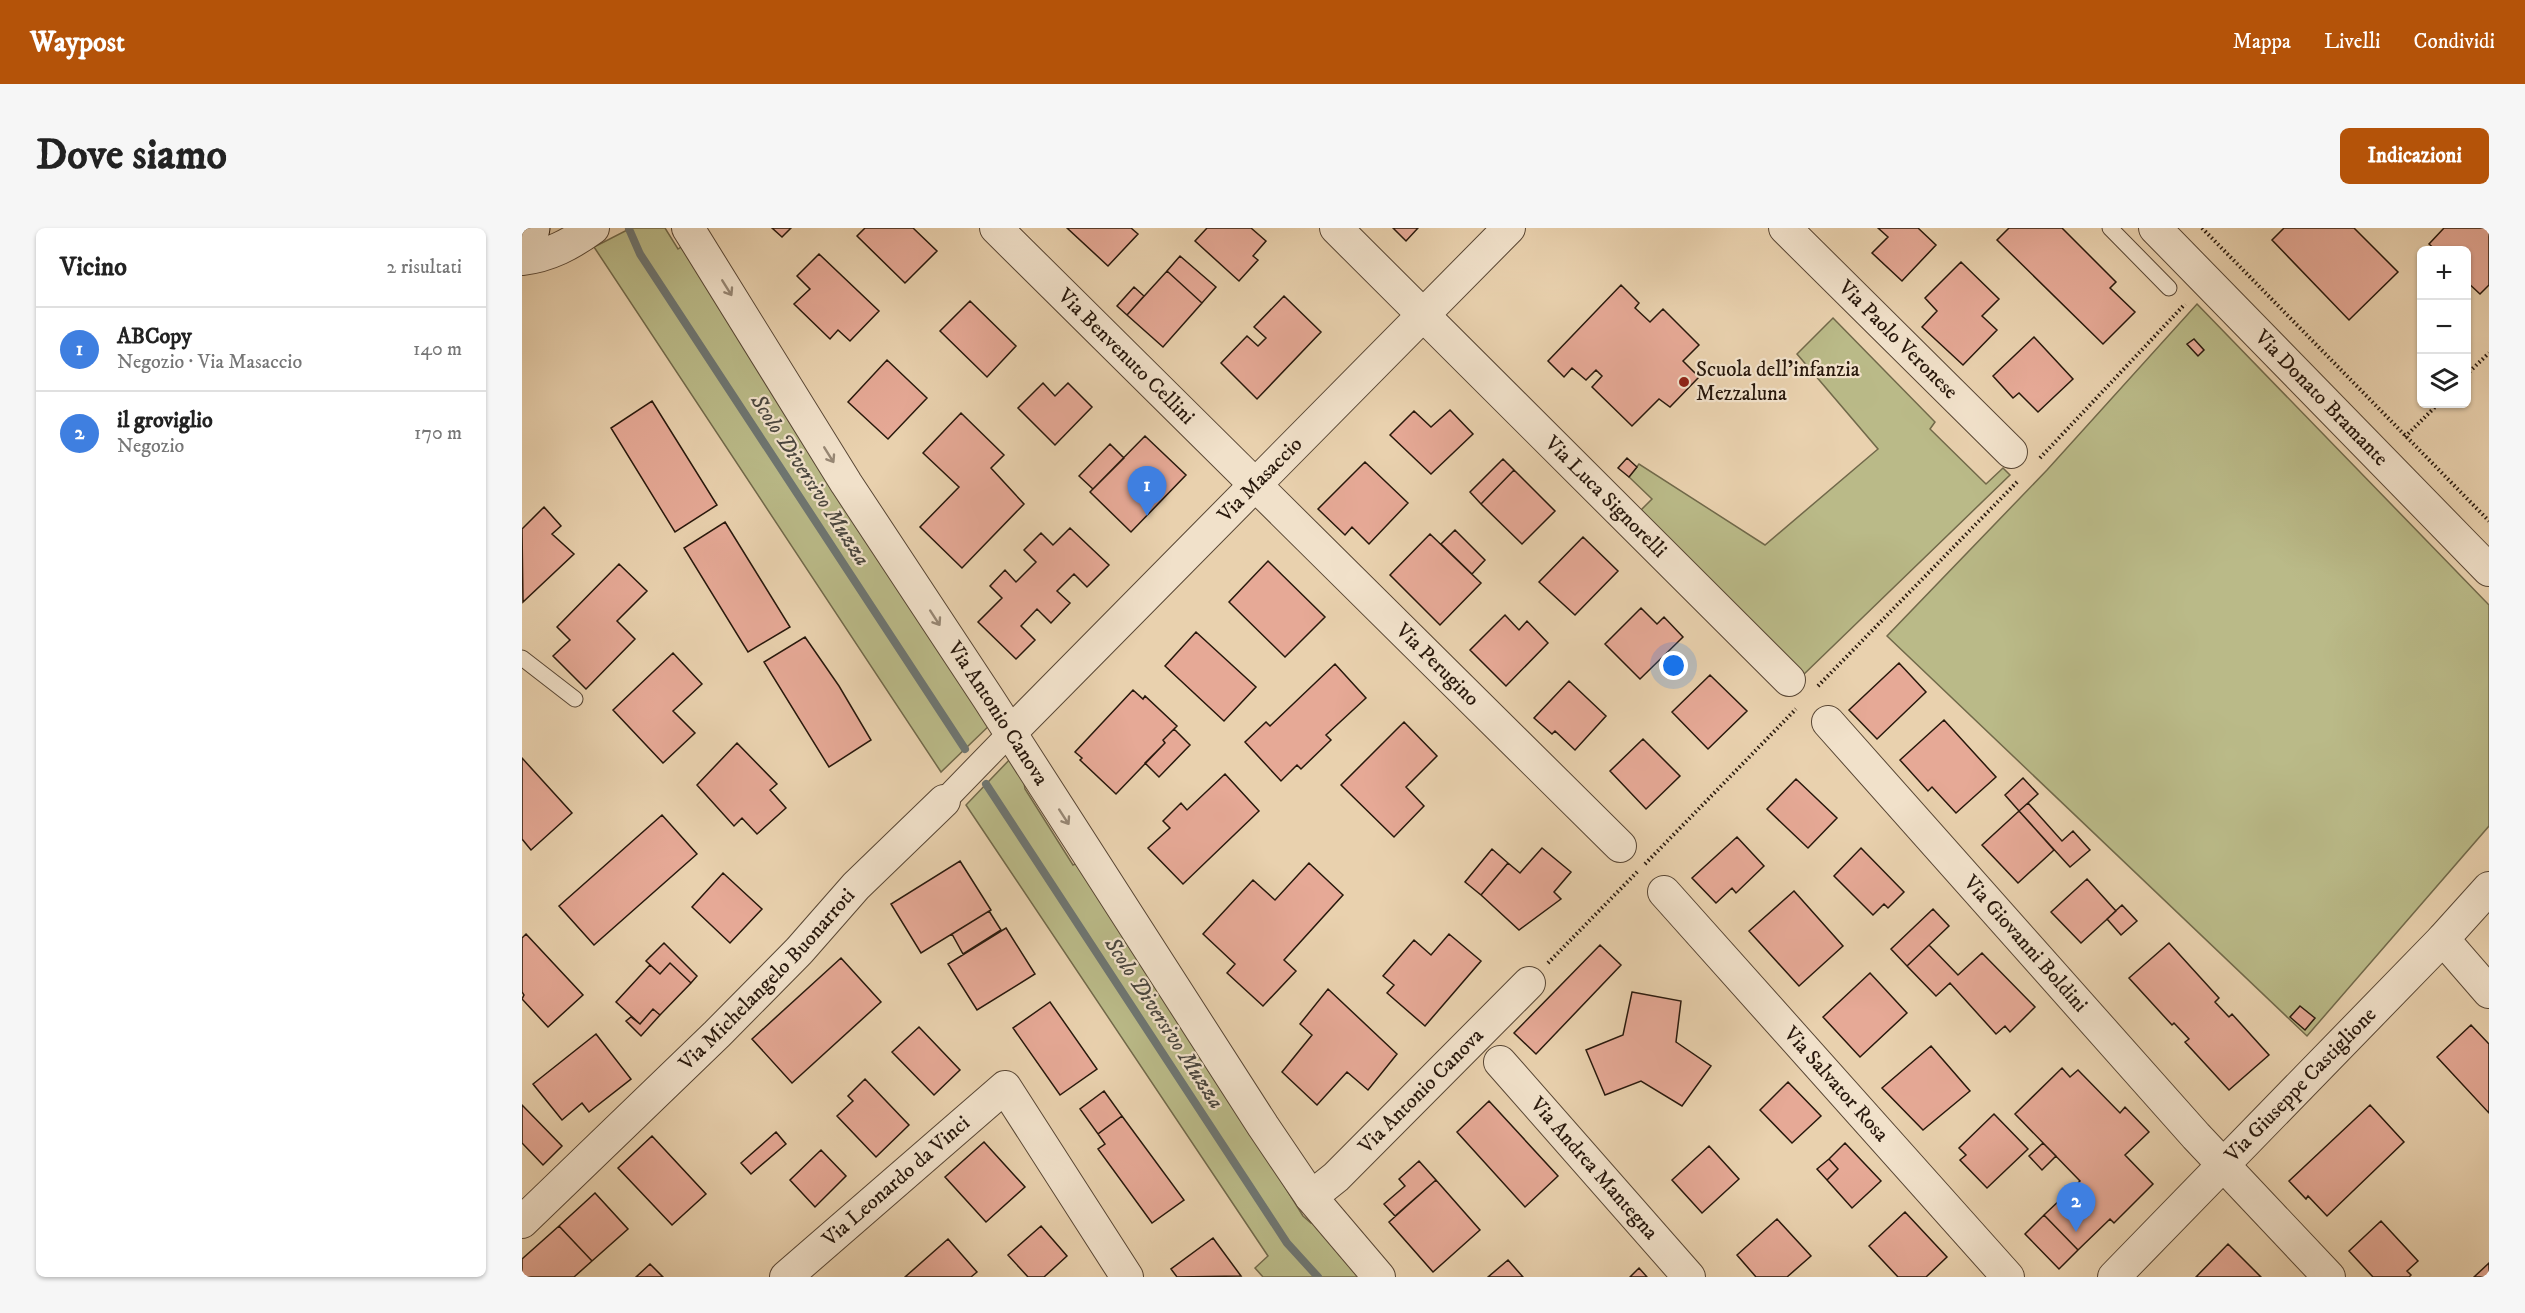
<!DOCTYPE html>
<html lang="it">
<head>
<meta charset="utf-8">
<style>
  body { margin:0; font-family:"IM FELL DW Pica",serif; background:#f6f6f6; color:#222 }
  .controls { position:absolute; right:18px; top:18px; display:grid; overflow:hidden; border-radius:9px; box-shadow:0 2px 4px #0004 }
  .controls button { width:54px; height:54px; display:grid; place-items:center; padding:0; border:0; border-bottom:2px solid #e0e0e0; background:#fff; color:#222; font:30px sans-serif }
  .you { position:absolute; left:1152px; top:438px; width:21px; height:21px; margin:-15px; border:4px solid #fff; border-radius:50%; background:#1a73e8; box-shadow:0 0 0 9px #1a73e833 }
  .badge { display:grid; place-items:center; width:39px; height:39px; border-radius:50%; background:#b45309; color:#fff; font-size:20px; font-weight:700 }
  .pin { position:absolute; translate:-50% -50px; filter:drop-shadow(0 2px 3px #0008) }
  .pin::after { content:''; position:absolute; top:32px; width:21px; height:18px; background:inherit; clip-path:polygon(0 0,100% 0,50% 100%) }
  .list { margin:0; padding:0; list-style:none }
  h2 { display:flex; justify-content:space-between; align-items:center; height:78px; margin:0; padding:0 24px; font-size:26px }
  h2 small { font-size:20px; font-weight:400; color:#767676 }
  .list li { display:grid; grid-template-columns:39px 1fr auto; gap:18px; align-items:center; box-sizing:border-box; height:84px; padding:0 24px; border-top:2px solid #e0e0e0 }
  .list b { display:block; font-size:22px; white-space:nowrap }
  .list p { margin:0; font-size:20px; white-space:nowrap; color:#767676 }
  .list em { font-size:20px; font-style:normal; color:#767676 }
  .icon { flex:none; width:33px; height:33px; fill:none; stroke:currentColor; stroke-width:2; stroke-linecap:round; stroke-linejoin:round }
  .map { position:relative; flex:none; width:1967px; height:1049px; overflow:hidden; border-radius:9px }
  header { display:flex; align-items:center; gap:36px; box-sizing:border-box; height:84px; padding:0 30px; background:#b45309; color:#fff }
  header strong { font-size:28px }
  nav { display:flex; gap:33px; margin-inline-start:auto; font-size:21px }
  .intro { display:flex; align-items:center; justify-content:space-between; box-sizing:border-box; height:144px; padding:0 36px }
  h1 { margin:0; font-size:42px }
  .button { padding:15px 27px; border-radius:9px; background:#b45309; color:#fff; font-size:21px; font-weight:700 }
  main { display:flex; gap:36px; padding:0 36px }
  aside { flex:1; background:#fff; border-radius:9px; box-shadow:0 2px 4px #0004 }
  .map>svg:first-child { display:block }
  .green { fill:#baba88; stroke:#71694a; stroke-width:1.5 }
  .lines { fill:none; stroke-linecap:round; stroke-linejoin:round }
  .stream { stroke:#6e7672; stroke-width:8 }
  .building { fill:#e6a996; stroke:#28180c; stroke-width:1.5 }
  .service-casing { stroke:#584634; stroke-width:17 }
  .pedestrian-casing { stroke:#584634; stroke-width:26 }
  .minor-casing { stroke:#584634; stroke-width:34 }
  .secondary-casing { stroke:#28180c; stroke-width:35 }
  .path { stroke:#28180c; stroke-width:4; stroke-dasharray:1.5 3; stroke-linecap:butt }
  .service { stroke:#f1e1ca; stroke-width:15 }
  .pedestrian { stroke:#f1e1ca; stroke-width:24 }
  .minor { stroke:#f1e1ca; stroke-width:32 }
  .secondary { stroke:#f1e1ca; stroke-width:33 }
  .oneway { stroke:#978774 }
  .poi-dot { fill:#8f2418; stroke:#f1e1ca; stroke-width:2 }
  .labels { text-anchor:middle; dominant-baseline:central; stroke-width:4.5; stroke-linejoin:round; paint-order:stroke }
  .street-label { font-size:21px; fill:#28180c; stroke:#f1e1ca }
  .poi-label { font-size:21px; fill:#28180c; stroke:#f1e1ca; text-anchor:start }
  .water-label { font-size:22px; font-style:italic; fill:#4b473f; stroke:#f1e1ca }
</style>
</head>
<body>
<header>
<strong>Waypost</strong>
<nav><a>Mappa</a><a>Livelli</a><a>Condividi</a></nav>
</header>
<div class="intro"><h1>Dove siamo</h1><a class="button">Indicazioni</a></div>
<main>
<aside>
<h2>Vicino<small>2 risultati</small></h2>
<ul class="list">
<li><span class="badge" style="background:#3f7fe0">1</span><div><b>ABCopy</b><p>Negozio · Via Masaccio</p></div><em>140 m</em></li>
<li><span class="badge" style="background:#3f7fe0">2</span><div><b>il groviglio</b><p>Negozio</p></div><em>170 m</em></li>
</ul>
</aside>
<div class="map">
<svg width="1967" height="1049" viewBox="0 0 1967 1049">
  <rect width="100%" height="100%" fill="#e9d1ae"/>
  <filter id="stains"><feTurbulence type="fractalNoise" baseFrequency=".00333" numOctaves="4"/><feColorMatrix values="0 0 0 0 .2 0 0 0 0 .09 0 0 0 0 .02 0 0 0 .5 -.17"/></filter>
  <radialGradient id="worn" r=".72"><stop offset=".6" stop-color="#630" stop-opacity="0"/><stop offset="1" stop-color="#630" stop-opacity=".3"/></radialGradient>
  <path class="green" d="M109 0H143L156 21 162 17 470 495 419 544 72 19Z
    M1675 76 1967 377V598L1785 808 1365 408 1525 242Z
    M1311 90 1413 194 1408 201 1464 256 1481 240 1488 247 1279 449 1115 286 1130 271 1107 249 1117 236 1243 317 1356 221 1275 126Z
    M491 528 500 541 503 561 551 637 560 633 781 988 789 995 796 989 849 1049H741L733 1040 746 1028 444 577Z"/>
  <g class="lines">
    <path class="stream" d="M107 1 118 26 443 521
      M464 556 765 1015 796 1049"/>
  </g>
  <path class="building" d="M250 0H269L260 9Z
    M343 0H391L415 23 383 55 335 8Z
    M545 0H609L616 6 586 38Z
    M685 0H729L744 13 731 28 736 32 717 53 673 13Z
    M871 0H896L884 13Z
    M1356 0H1396L1414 17 1380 53 1350 25 1366 9Z
    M1487 0H1540L1594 54 1588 60 1613 84 1581 116 1475 12Z
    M1762 0H1832L1876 44 1827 92 1750 12Z
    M1922 0H1967V57L1958 66 1944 53V22H1914L1907 16Z
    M297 26 357 83 328 113 316 102 308 111 272 76 288 61 275 48Z
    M658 28 694 59 680 75 645 43Z
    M1439 34 1477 71 1460 88 1475 102 1441 137 1400 99 1415 83 1403 70Z
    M645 43 680 75 641 119 605 87Z
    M1099 57 1117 75 1113 80 1128 94 1141 81 1177 117 1161 133 1177 149 1148 179 1137 171 1110 198 1070 159 1080 148 1074 142 1064 152 1050 140 1042 149 1026 133Z
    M612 59 622 68 605 87 595 78Z
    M762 68 799 104 735 171 699 135 725 108 736 118 744 110 732 99Z
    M448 73 494 118 465 149 418 103Z
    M1512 109 1551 151 1516 184 1497 165 1491 170 1471 148Z
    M1672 111 1682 122 1676 128 1665 116Z
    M365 132 405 170 366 211 326 174Z
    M521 155 533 168 546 155 570 179 533 217 496 180Z
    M130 173 195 277 153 304 89 200Z
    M928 182 951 206 909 246 868 207 892 183 909 199Z
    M439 185 482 227 469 240 502 276 440 340 398 299 437 259 401 225Z
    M623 208 664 247 609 304 568 264Z
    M588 216 602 230 571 261 557 248Z
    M1105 230 1115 239 1107 249 1096 240Z
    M981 231 992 242 959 276 948 264Z
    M843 234 886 275 847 316 830 299 823 307 796 281Z
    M992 242 1033 283 1000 316 959 276Z
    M22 279 39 298 30 306 52 326 1 374 0 301Z
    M203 294 268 399 226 424 162 320Z
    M548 300 587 337 565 359 552 346 535 363 548 375 529 395 515 381 499 398 513 412 494 431 456 394 480 370 468 358 483 342 494 354 514 334 502 322 519 305 531 317Z
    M933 302 963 332 950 346 919 316Z
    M908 306 959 355 918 397 868 347Z
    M1061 309 1096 343 1053 387 1017 354Z
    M746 333 803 389 763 429 707 374Z
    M97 336 125 363 95 393 113 411 64 461 31 428 48 412 35 399Z
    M1119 380 1135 396 1142 389 1161 409 1118 451 1083 416Z
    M983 387 997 402 1005 393 1026 415 984 458 948 422Z
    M674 404 734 459 702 493 643 438Z
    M283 409 317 458 349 512 307 539 242 434Z
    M151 425 180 456 151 483 173 505 141 535 91 482Z
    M1377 435 1404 464 1355 511 1327 482Z
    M813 436 844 470 804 507 809 512 779 541 775 537 759 553 723 514 744 494 748 498Z
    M1188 447 1225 483 1186 521 1150 484Z
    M1047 453 1084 488 1053 522 1033 503 1030 506 1012 490Z
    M611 462 621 471 623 468 655 498 641 512 643 515 594 566 558 532 560 530 553 524Z
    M1422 492 1474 549 1434 585 1410 559 1406 563 1378 532Z
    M882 494 915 528 884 559 902 578 872 609 819 557Z
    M652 501 668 517 637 549 623 535 643 515 641 512Z
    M1121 511 1158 548 1124 581 1088 543Z
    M215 515 255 556 248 562 264 580 235 606 220 590 212 598 175 557Z
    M0 530 50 585 9 622 0 611Z
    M703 546 737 583 661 656 626 620 648 600 641 593 659 575 665 582Z
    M1501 550 1516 566 1497 583 1483 567Z
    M1274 551 1315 590 1286 620 1245 581Z
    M1506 575 1540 613 1551 603 1568 622 1548 639 1497 583Z
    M1497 583 1532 622 1496 655 1460 617Z
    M140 587 175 626 72 717 37 678Z
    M1215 609 1242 638 1214 665 1210 660 1194 675 1170 650Z
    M1020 620 1049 644 1032 664 1039 671 997 702 959 667 986 635 998 645Z
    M1339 620 1382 664 1366 680 1362 676 1351 687 1312 648Z
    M970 621 986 635 959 667 943 654Z
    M438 633 469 682 399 725 369 676Z
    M787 635 821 667 762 732 774 743 741 778 705 745 713 736 681 706 731 652 753 672Z
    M201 645 240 681 208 715 170 679Z
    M1565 651 1594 683 1559 715 1529 684Z
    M1272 663 1321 718 1277 758 1227 703Z
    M1600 677 1615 693 1599 707 1585 691Z
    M1411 681 1427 698 1385 738 1369 721Z
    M467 683 479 702 441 726 430 706Z
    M484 700 513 746 455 782 426 736Z
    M4 706 61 767 26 799 0 771 2 767 0 764V710Z
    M927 706 959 733 903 798 865 765 872 757 861 748 892 712 909 727Z
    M142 715 175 748 169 755 148 735 138 746 124 733Z
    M1647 715 1697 770 1693 774 1707 789 1710 786 1747 827 1707 862 1663 814 1667 811 1652 795 1650 797 1607 750Z
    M1078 717 1099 737 1014 826 992 805Z
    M1407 717 1436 747 1460 725 1513 779 1488 804 1483 798 1474 806 1428 755 1414 768 1385 738Z
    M319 730 359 774 270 855 230 811Z
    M148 735 169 755 138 787 131 781 118 796 94 774 128 737 138 746Z
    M1348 745 1385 785 1338 829 1301 789Z
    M806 761 875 826 846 862 825 844 795 877 760 844 790 807 778 796Z
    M1110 764 1159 773 1154 814 1189 838 1160 878 1119 853 1083 867 1064 822 1101 807Z
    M528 774 575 841 538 867 491 800Z
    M1778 778 1793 790 1783 802 1768 789Z
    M131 781 138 787 119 808 104 793 109 789 118 796Z
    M1949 797 1967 816V885L1915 829Z
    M397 799 438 842 412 867 370 824Z
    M74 806 109 851 67 884 60 875 40 892 11 856Z
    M1409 818 1448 863 1401 902 1360 860Z
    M1540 840 1548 849 1556 842 1598 885 1603 879 1627 904 1603 927 1631 956 1592 995 1588 991 1556 1022 1522 987 1558 953 1493 886Z
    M343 851 387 897 354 929 315 888 331 873 326 868Z
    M1266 854 1299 888 1270 915 1238 882Z
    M582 863 600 888 576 906 558 881Z
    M967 873 1036 948 1003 979 935 904Z
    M0 877 40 918 21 937 0 915Z
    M1848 877 1882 914 1805 988 1786 968 1784 971 1767 953Z
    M1472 886 1506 921 1465 960 1438 932 1444 927 1437 920Z
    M600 888 662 972 630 995 576 921 583 916 576 906Z
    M254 904 264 916 229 946 219 935Z
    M130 908 184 966 150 997 96 940Z
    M462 914 503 959 464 994 423 949Z
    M1323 915 1359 953 1330 980 1305 952 1316 941 1307 931Z
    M1521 915 1534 928 1520 942 1507 928Z
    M1187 918 1217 951 1180 985 1150 952Z
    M299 922 324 948 293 979 268 952Z
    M1307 931 1316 941 1305 952 1295 941Z
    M897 933 914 952 873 988 862 976 883 958 877 951Z
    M914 952 958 1002 911 1044 867 994Z
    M73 965 106 1001 70 1033 37 998Z
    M1383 984 1425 1029 1404 1049H1376L1347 1018Z
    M1522 987 1556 1022 1537 1041 1503 1006Z
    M1255 991 1289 1028 1265 1049H1234L1215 1027Z
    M1859 993 1896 1033 1885 1043 1889 1047 1887 1049H1851L1827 1023Z
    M37 998 70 1033 52 1049H0V1031Z
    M519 998 545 1028 522 1049H506L486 1027Z
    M691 1010 719 1048 655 1049 649 1041Z
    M426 1011 455 1044 449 1049H383Z
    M1706 1016 1739 1049H1674Z
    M986 1032 1001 1049H966Z
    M1967 1035V1049H1952Z
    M128 1036 141 1049H114Z
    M1117 1040 1125 1049H1108Z"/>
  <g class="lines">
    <defs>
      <path id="service" d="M1588 0 1647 60
        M0 430 53 471"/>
      <path id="pedestrian" d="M422 573 488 505"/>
      <g id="minor">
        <path id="s1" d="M166 0 324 255 466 470 741 898 789 969 857 1049"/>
        <path id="s2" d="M474 0 1098 618"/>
        <path id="s3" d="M814 0 1267 452"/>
        <path id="s4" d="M1263 0 1489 224"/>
        <path id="s5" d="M1633 0 1967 342"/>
        <path d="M0 31C27 28 49 16 71 0"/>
        <path id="s6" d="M1306 494 1674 908 1807 1049"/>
        <path id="s7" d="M488 505 987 0"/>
        <path id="s8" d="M1142 664 1486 1049"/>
        <path d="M1921 711 1967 764"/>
        <path id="s9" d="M978 834 1167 1049"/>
        <path id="s10" d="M789 969 814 949 1007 755"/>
        <path id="s11" d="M0 994 195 806 277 723 334 658 422 573"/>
        <path id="s12" d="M264 1049 483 859 605 1049"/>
        <path id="s13" d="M1592 1049 1921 711 1967 660"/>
      </g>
      <path id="secondary" d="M0 29 7 19 11 0"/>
    </defs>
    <use href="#service" class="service-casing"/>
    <use href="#pedestrian" class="pedestrian-casing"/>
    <use href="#minor" class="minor-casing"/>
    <use href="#secondary" class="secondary-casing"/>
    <path class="path" d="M1680 0 1967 293
      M1944 147 1967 125
      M1883 209 1916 176
      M1518 230 1663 76
      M1296 458 1496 253
      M1123 636 1274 481
      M1026 735 1117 642"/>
    <use href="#service" class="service"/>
    <use href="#pedestrian" class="pedestrian"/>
    <use href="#minor" class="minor"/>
    <use href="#secondary" class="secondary"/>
  </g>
  <defs><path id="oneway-shaft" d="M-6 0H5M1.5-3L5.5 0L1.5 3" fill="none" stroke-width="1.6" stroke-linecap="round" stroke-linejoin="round" transform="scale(1.5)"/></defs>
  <g class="oneway">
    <use href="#oneway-shaft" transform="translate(205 60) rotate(58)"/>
    <use href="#oneway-shaft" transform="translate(307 227) rotate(58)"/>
    <use href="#oneway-shaft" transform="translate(413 390) rotate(57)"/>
    <use href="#oneway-shaft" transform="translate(542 589) rotate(57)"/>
  </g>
  <circle class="poi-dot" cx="1162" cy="154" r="6"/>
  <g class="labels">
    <g class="street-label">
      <text stroke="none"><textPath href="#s4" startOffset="159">Via Paolo Veronese</textPath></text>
      <text stroke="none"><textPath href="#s2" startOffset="183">Via Benvenuto Cellini</textPath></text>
      <text stroke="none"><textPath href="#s5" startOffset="238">Via Donato Bramante</textPath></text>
      <text stroke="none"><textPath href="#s7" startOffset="356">Via Masaccio</textPath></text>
      <text stroke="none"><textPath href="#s3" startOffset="381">Via Luca Signorelli</textPath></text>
      <text stroke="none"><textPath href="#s2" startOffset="621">Via Perugino</textPath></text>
      <text stroke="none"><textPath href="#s1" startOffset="576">Via Antonio Canova</textPath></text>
      <text stroke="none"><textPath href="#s6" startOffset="297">Via Giovanni Boldini</textPath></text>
      <text stroke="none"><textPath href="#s11" startOffset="345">Via Michelangelo Buonarroti</textPath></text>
      <text stroke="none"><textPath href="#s8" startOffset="258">Via Salvator Rosa</textPath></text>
      <text stroke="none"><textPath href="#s13" startOffset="268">Via Giuseppe Castiglione</textPath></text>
      <text stroke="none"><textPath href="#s10" startOffset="153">Via Antonio Canova</textPath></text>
      <text stroke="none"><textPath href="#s9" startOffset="142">Via Andrea Mantegna</textPath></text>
      <text stroke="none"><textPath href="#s12" startOffset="146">Via Leonardo da Vinci</textPath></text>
    </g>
    <g class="poi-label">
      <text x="1174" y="142">Scuola dell'infanzia<tspan x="1174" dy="24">Mezzaluna</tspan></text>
    </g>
    <g class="water-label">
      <text transform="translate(288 252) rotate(57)">Scolo Diversivo Muzza</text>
      <text transform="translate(642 795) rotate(57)">Scolo Diversivo Muzza</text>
    </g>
  </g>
  <rect width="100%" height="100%" filter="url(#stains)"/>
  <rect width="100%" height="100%" fill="url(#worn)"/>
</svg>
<div class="controls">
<button>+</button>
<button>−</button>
<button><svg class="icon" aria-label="layers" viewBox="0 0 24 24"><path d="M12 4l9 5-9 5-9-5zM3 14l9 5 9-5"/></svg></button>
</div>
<div class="you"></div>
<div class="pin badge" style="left:625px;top:288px;background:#3f7fe0">1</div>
<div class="pin badge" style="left:1554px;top:1004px;background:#3f7fe0">2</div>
</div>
</main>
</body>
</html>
